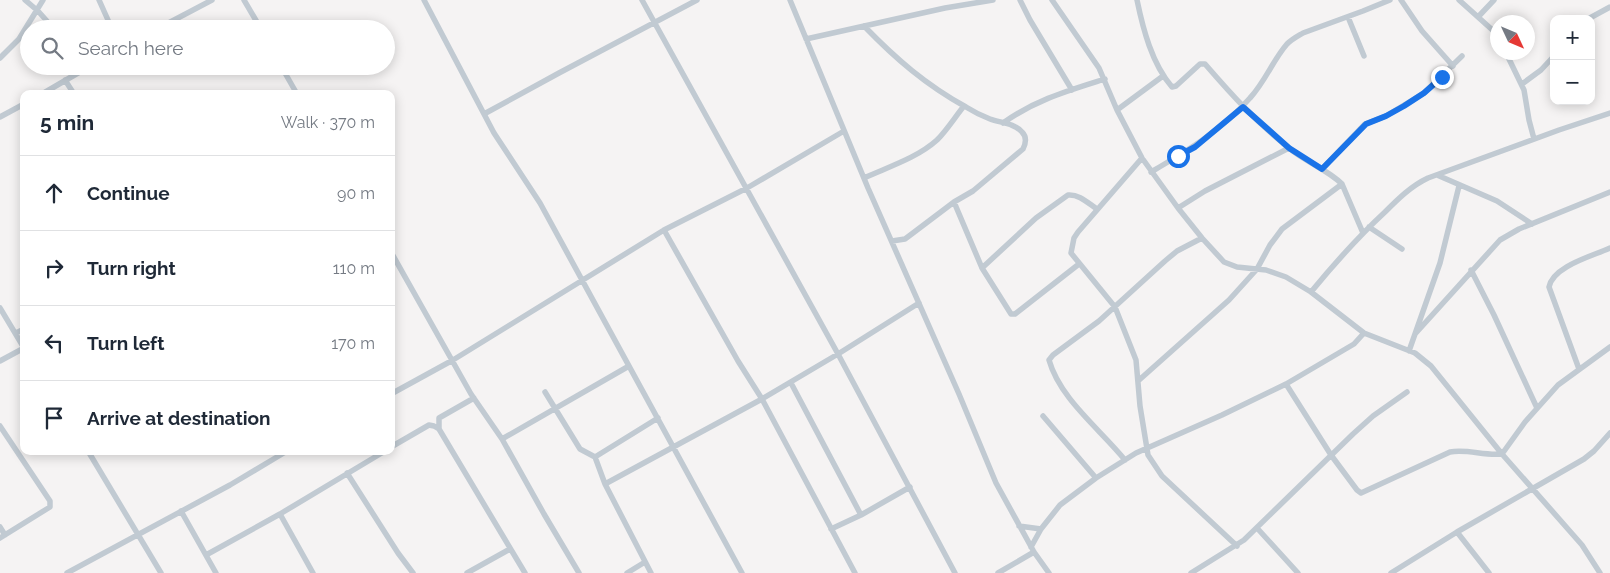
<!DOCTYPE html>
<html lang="en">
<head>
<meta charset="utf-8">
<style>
  body { margin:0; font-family:Raleway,sans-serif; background:#f2f2f3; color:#1f2937 }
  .controls { position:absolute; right:15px; top:15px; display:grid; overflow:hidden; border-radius:10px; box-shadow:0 2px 12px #0003 }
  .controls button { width:45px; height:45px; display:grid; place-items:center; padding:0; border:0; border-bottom:1px solid #e0e1e3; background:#fff; color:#1f2937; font:25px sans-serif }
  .compass { position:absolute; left:1490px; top:15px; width:45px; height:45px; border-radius:50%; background:#fff; box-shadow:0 2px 12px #0003; rotate:134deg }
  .stop { position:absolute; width:15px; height:15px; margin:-11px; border:4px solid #1a73e8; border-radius:50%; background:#fff }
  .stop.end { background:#1a73e8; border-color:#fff; box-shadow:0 1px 5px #0008 }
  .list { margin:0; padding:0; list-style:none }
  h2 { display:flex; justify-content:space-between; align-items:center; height:65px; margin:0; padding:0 20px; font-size:21px }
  h2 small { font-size:16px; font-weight:400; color:#747a83 }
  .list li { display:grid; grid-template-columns:32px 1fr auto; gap:15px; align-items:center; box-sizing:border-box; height:75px; padding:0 20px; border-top:1px solid #e0e1e3 }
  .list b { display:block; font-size:19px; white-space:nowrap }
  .list em { font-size:16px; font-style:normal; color:#747a83 }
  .icon { flex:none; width:28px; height:28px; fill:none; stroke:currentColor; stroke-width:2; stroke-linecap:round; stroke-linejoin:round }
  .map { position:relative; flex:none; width:1610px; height:573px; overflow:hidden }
  .search { position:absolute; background:#fff; box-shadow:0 2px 12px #0003; left:20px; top:20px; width:375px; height:55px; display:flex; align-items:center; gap:12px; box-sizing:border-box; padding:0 18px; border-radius:28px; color:#747a83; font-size:19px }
  .panel { position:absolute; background:#fff; box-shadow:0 2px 12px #0003; left:20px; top:90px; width:375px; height:365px; border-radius:10px }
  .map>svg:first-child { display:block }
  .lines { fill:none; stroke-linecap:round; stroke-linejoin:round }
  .minor { stroke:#c1cad2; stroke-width:5.5 }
  .route { stroke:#1a73e8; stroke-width:6 }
</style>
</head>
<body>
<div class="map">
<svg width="1610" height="573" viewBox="0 0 1610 573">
  <rect width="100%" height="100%" fill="#f5f3f3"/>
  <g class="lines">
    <path class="minor" d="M25 0 38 11 54 29
      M99 0 112 29
      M244 0 261 29
      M424 0 494 133 540 203 742 573
      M642 0 838 354 955 573
      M790 0 868 188 959 394 996 483 1034 552 1049 573
      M1020 0 1030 20 1072 90
      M1052 0 1099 68 1117 110 1142 158 1178 208 1202 238 1224 262 1237 267 1266 270 1286 277 1311 292 1364 333 1415 353 1431 366 1502 454 1582 545 1600 573
      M1137 0C1143 29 1152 64 1172 87L1176 86 1200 64H1205C1231 94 1257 123 1289 148 1305 162 1327 169 1342 184L1363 233
      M1401 0 1422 31 1453 66
      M1459 0 1498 35
      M1348 17 1364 56
      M1478 17 1494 0
      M1588 19 1610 7
      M864 26C896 59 926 85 966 107 974 112 982 116 990 119 1001 123 1014 123 1022 132 1027 137 1026 143 1023 149L973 191 954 202 913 233 905 239 892 241
      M157 29 212 0
      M806 39 945 8 993 0
      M1507 52 1509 59 1524 90 1529 120 1534 139
      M0 58 19 39 43 0
      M281 66 297 94
      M65 80 74 94
      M1522 84 1541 70 1554 56
      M42 94 90 66
      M1117 110 1163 76
      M484 114 559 73 697 0
      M0 117 24 104
      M1003 123C1035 100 1067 91 1105 79
      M1142 158 1078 232 1074 238 1071 253 1115 307 1136 360 1140 406 1148 455 1162 476 1237 546
      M1322 169 1365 124 1386 116 1424 93 1462 56
      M1151 172C1187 151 1222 130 1250 98 1265 82 1273 60 1287 44 1292 39 1298 36 1303 33L1363 11 1390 0
      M1437 175 1497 201 1532 224
      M864 178C888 167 917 158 937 140 947 130 955 117 964 106
      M954 202 982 268 1011 314H1015L1079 264
      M1178 208 1205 191 1289 148
      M1369 227 1402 249
      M664 230 738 361 762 399 855 573
      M391 252 471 394 502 439 544 514 579 573
      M982 268 1036 218 1068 195C1079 194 1088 203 1097 209
      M1471 270 1494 315 1537 408
      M1311 292C1334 264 1358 237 1385 212 1398 199 1411 186 1428 178L1559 130 1610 113
      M0 308 24 348
      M16 333 24 329
      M1415 334 1500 240 1519 229 1610 192
      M1409 351 1440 263 1459 186
      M0 361 24 348
      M1579 369 1549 287C1553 266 1593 256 1610 248
      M1138 381 1229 300 1257 269 1270 245 1282 229 1342 184
      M791 383 861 515
      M1286 384 1331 455 1357 490 1361 493 1450 452C1468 449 1484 456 1502 454L1525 422 1558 385 1610 347
      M545 392 580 449 595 457 605 484 651 573
      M391 394 453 360 664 230 747 188 844 131
      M1043 416 1096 478
      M0 426 50 501V507L0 538
      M439 429 525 573
      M502 439 629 366
      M391 447 429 425 434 426 439 429V418L474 398
      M88 451 161 573
      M595 457 658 418
      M1125 460C1100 429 1060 399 1049 360L1053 355 1099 321 1165 261 1177 251 1202 238
      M347 473 398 553 413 573
      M605 484 762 399 838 354 919 303
      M181 511 216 573
      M280 514 313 573
      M1019 526 1041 529
      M0 527 5 535
      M1257 528 1298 573
      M831 529 861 515 910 487
      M1457 532 1489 573
      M1031 547 1041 529 1060 505 1096 478 1136 453 1222 415 1286 384 1354 344 1364 333
      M206 555 280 514 385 451
      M67 573 230 485 287 451
      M467 573 510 549
      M627 573 645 562
      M998 573 1034 552
      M1191 573 1244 540 1353 434 1373 416 1407 392
      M1391 573 1457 532 1584 459 1594 451 1610 433"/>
  </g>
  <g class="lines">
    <path class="route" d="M1178 156 1195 147 1243 107 1289 148 1322 169 1366 124 1386 116 1404 106 1424 93 1442 77"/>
  </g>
</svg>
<div class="controls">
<button>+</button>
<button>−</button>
</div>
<svg class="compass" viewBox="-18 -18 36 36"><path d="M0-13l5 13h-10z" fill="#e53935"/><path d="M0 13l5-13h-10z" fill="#747a83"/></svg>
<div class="stop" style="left:1178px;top:156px"></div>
<div class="stop end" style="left:1442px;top:77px"></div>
<div class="search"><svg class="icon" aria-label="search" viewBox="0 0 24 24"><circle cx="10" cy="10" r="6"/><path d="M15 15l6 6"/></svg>Search here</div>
<section class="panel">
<h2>5 min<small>Walk · 370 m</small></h2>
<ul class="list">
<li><svg class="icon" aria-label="ahead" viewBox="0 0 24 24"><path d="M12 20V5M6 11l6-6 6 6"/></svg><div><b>Continue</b></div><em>90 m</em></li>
<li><svg class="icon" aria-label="right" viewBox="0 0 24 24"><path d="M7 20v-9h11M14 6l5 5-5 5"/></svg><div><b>Turn right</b></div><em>110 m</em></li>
<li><svg class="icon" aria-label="left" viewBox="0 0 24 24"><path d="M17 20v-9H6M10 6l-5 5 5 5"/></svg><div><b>Turn left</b></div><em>170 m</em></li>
<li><svg class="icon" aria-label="arrive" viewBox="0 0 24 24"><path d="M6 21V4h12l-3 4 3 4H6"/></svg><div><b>Arrive at destination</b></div></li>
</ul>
</section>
</div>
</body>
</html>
